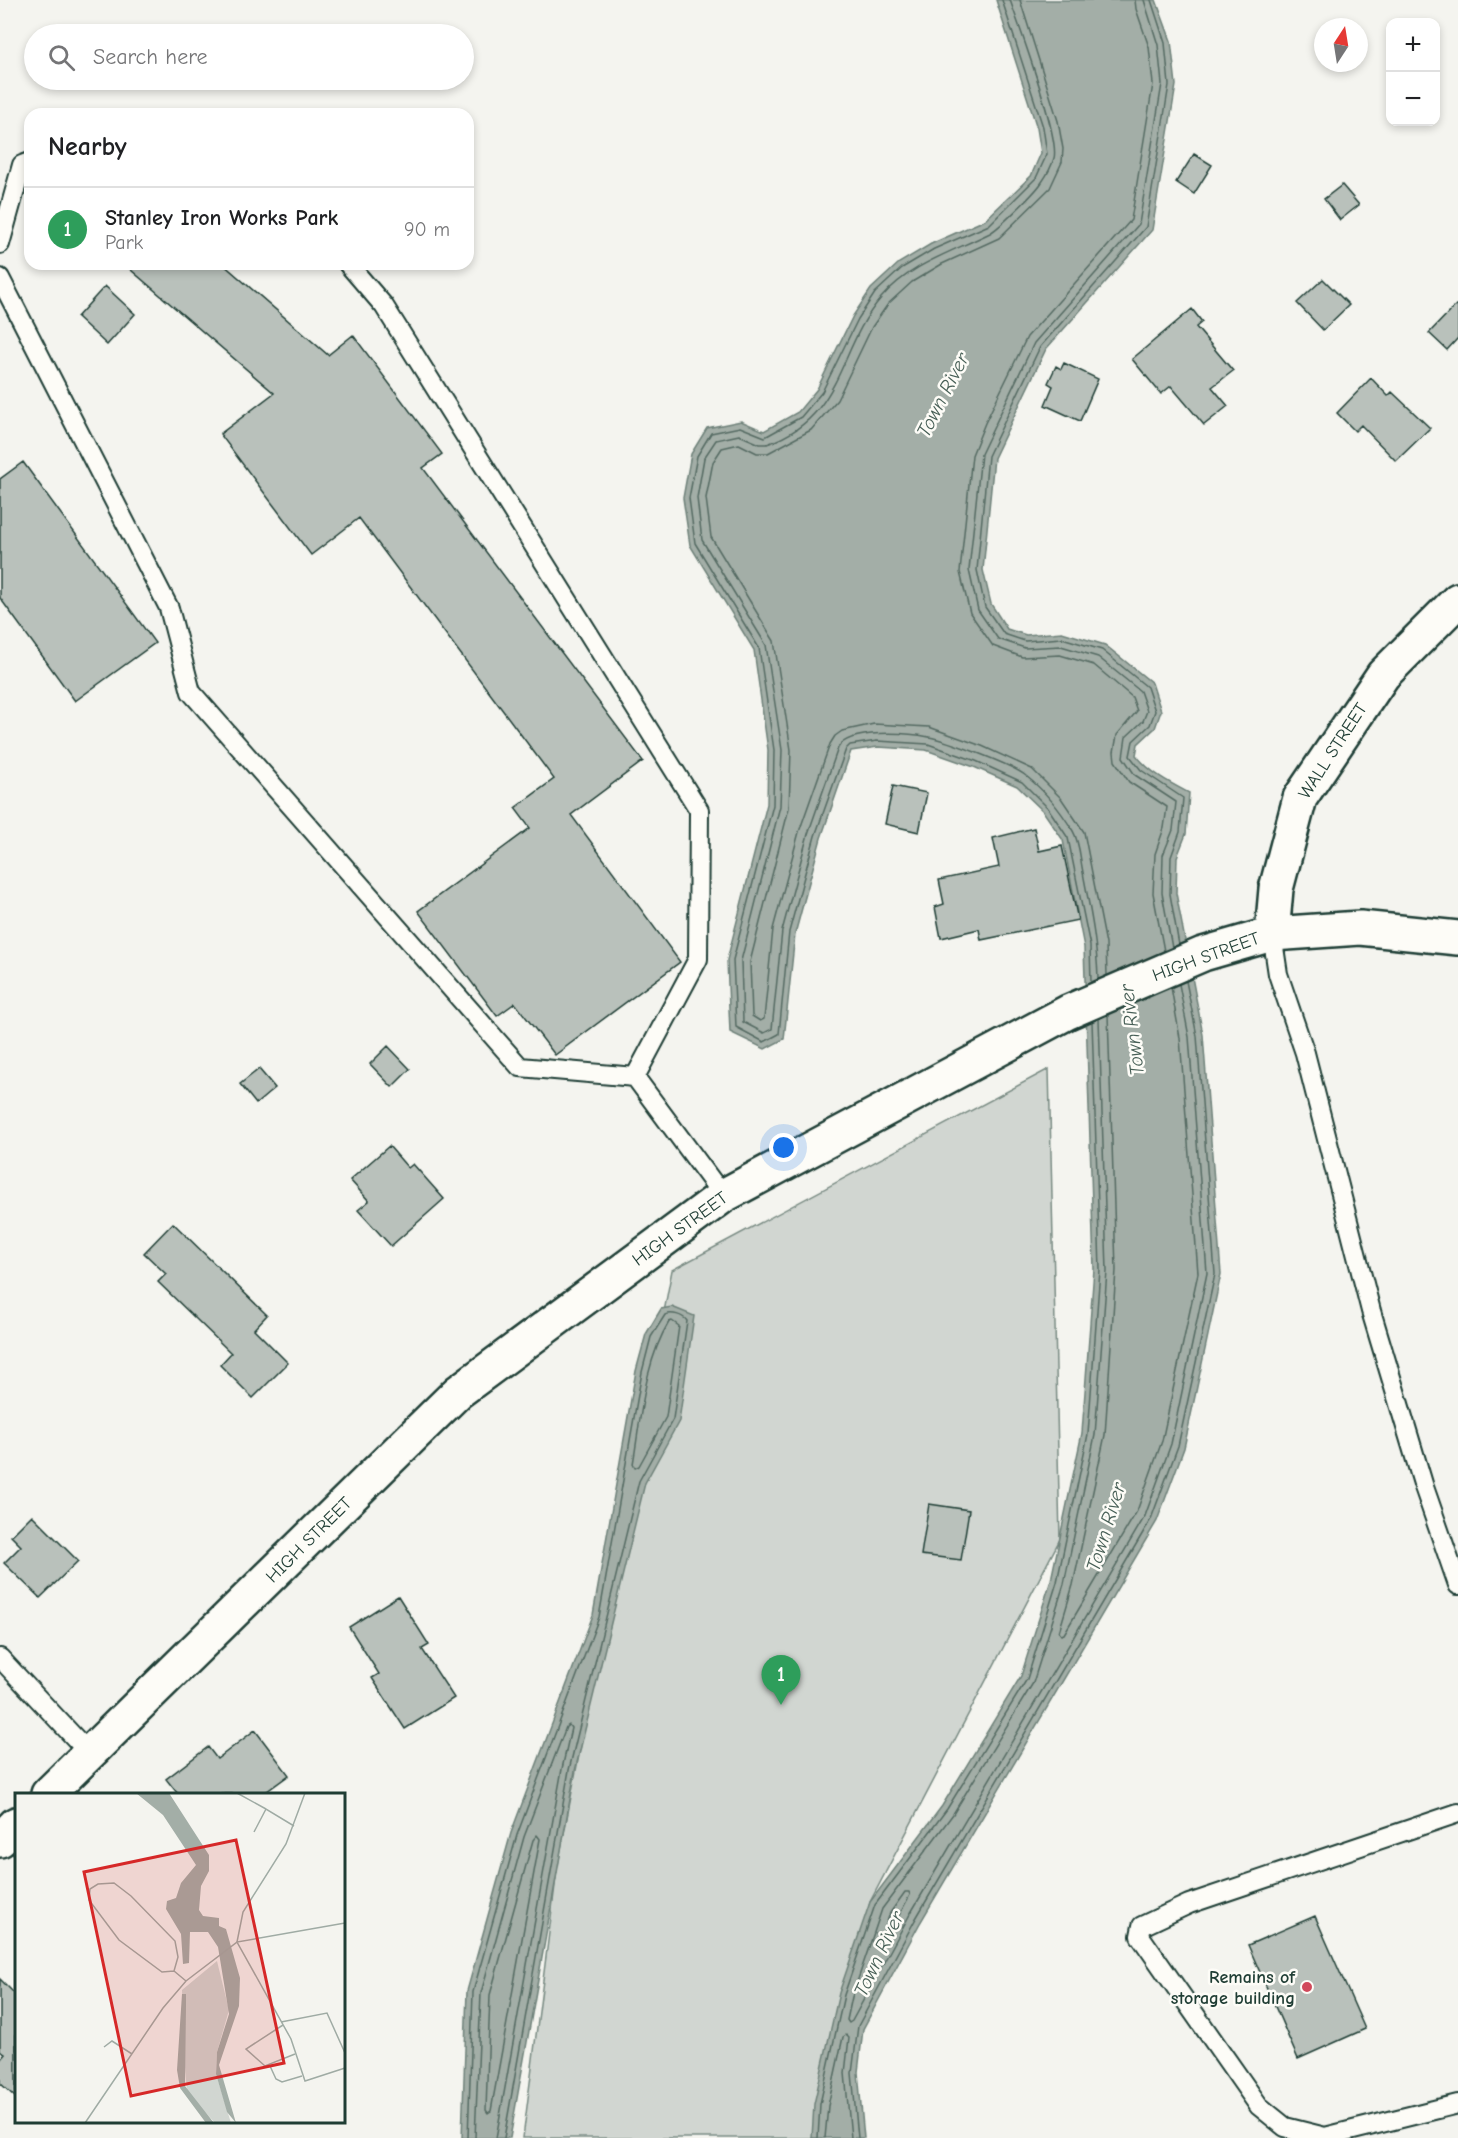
<!DOCTYPE html>
<html lang="en">
<head>
<meta charset="utf-8">
<style>
  body { margin:0; font-family:"Comic Neue",sans-serif; background:#f6f6f6; color:#202124 }
  .controls { position:absolute; right:18px; top:18px; display:grid; overflow:hidden; border-radius:12px; box-shadow:0 3px 9px #0003 }
  .controls button { width:54px; height:54px; display:grid; place-items:center; padding:0; border:0; border-bottom:2px solid #e0e0e0; background:#fff; color:#202124; font:30px sans-serif }
  .compass { position:absolute; left:1314px; top:18px; width:54px; height:54px; border-radius:50%; background:#fff; box-shadow:0 3px 9px #0003; rotate:12deg }
  .you { position:absolute; left:784px; top:1148px; width:21px; height:21px; margin:-15px; border:4px solid #fff; border-radius:50%; background:#1a73e8; box-shadow:0 0 0 9px #1a73e833 }
  .badge { display:grid; place-items:center; width:39px; height:39px; border-radius:50%; background:#b45309; color:#fff; font-size:20px; font-weight:700 }
  .pin { position:absolute; translate:-50% -50px; filter:drop-shadow(0 2px 3px #0008) }
  .pin::after { content:''; position:absolute; top:32px; width:21px; height:18px; background:inherit; clip-path:polygon(0 0,100% 0,50% 100%) }
  .list { margin:0; padding:0; list-style:none }
  h2 { display:flex; justify-content:space-between; align-items:center; height:78px; margin:0; padding:0 24px; font-size:26px }
  h2 small { font-size:20px; font-weight:400; color:#757577 }
  .list li { display:grid; grid-template-columns:39px 1fr auto; gap:18px; align-items:center; box-sizing:border-box; height:84px; padding:0 24px; border-top:2px solid #e0e0e0 }
  .list b { display:block; font-size:22px; white-space:nowrap }
  .list p { margin:0; font-size:20px; white-space:nowrap; color:#757577 }
  .list em { font-size:20px; font-style:normal; color:#757577 }
  .icon { flex:none; width:33px; height:33px; fill:none; stroke:currentColor; stroke-width:2; stroke-linecap:round; stroke-linejoin:round }
  .map { position:relative; flex:none; width:1458px; height:2138px; overflow:hidden }
  .search { position:absolute; background:#fff; box-shadow:0 3px 9px #0003; left:24px; top:24px; width:450px; height:66px; display:flex; align-items:center; gap:15px; box-sizing:border-box; padding:0 21px; border-radius:33px; color:#757577; font-size:22px }
  .panel { position:absolute; background:#fff; box-shadow:0 3px 9px #0003; left:24px; top:108px; width:450px; height:162px; border-radius:18px }
  .map>svg:first-child { display:block }
  .green { fill:#d1d6d1; stroke:#788a82; stroke-width:1.5 }
  .water { fill:#a3aea7; stroke:#6e8179; stroke-width:1.5 }
  .lines { fill:none; stroke-linecap:round; stroke-linejoin:round }
  .shore { stroke:#546a62; stroke-width:1.5 }
  .building { fill:#b9c1bb; stroke:#1f3d34; stroke-width:1.5 }
  .lane-casing { stroke:#1f3d34; stroke-width:22 }
  .secondary-casing { stroke:#1f3d34; stroke-width:38 }
  .lane { stroke:#fdfcf7; stroke-width:18 }
  .secondary { stroke:#fdfcf7; stroke-width:33 }
  .poi-dot { fill:#d1495b; stroke:#fdfcf7; stroke-width:2 }
  .labels { text-anchor:middle; dominant-baseline:central; stroke-width:5; stroke-linejoin:round; paint-order:stroke }
  .street-label { font-size:18px; fill:#1f3d34; stroke:#fdfcf7 }
  .poi-label { font-size:18px; font-weight:bold; fill:#1f3d34; stroke:#fdfcf7; text-anchor:end }
  .water-label { font-size:20px; font-style:italic; fill:#475f56; stroke:#fdfcf7 }
  .inset-road { fill:none; stroke:#9faba4; stroke-width:1.5 }
  .view { fill:#d62828; fill-opacity:0.15; stroke:#d62828; stroke-width:3 }
  .inset-edge { fill:none; stroke:#1f3d34; stroke-width:3 }
</style>
</head>
<body>
<div class="map">
<svg width="1458" height="2138" viewBox="0 0 1458 2138">
  <rect width="100%" height="100%" fill="#f4f4ef"/>
  <filter id="ink" filterUnits="userSpaceOnUse"><feTurbulence type="fractalNoise" baseFrequency=".0167" numOctaves="2"/><feDisplacementMap in="SourceGraphic" scale="12" xChannelSelector="R" yChannelSelector="G"/><feConvolveMatrix kernelMatrix="1 2 1 2 8 2 1 2 1" color-interpolation-filters="sRGB"/></filter>
  <g filter="url(#ink)">
    <path class="green" d="M1049 1069 1060 1539 870 1902 817 2138H523L557 1870 672 1270Z"/>
    <path class="water" d="M996 0H1156L1171 41 1176 85 1152 230 1046 349 994 458 983 570 991 604 1007 629 1026 635 1062 632 1105 645 1152 683 1161 711 1155 728 1138 744 1136 755C1150 773 1170 783 1189 793L1186 834 1177 857 1176 893 1203 1035 1221 1274 1184 1448 1157 1521 920 1923 863 2029 858 2072 864 2138H812L814 2104 839 1993 870 1902 942 1806 1021 1676 1051 1580 1082 1433 1094 1269 1084 947 1063 840 1043 811 1017 786 974 767 926 750 878 747 851 751 821 838 795 934 784 1039 765 1049 730 1032 727 960 767 804 768 750 754 650 690 545 683 498 691 454 707 428 741 421 764 431 798 412 817 389 853 316 871 289 899 263 931 244 985 220 1031 176 1041 153 1037 128Z
      M672 1307 694 1316 679 1421 645 1483 575 1771 510 2138H462L467 1991 511 1833 593 1615 636 1371 646 1334 661 1309Z"/>
    <g class="lines">
      <path class="shore" d="M1002 0 1043 127 1047 154 1036 178 989 225 934 249 902 268 875 293 858 319 822 392 801 417 765 437 740 427 711 433 697 456 689 498 695 543 759 648 774 750 773 805 733 960 736 1027 764 1042 779 1034 789 932 815 836 846 749 850 745 877 741 928 744 976 761 1022 782 1048 808 1068 838 1090 946 1091 983
        M1010 0C1019 26 1060 137 1054 158 1052 165 1047 175 1042 182 1036 192 999 228 990 233 952 252 910 264 881 298 837 349 844 417 767 444H760L739 435 716 440 704 458 697 498 702 540 766 645 782 750 780 806 741 961 743 1022 764 1033 772 1029 782 931 808 834 838 748C848 728 909 733 929 737 946 740 1013 765 1026 776 1045 791 1061 811 1073 831 1079 841 1080 856 1082 867 1089 905 1097 940 1098 979
        M1020 0 1058 121 1063 149 1062 162 1050 188 999 238 942 264 912 282 888 304 872 327 837 400 811 430 768 453H757L739 444 722 448 713 462 706 498 711 537 774 641 791 750 789 808 750 962 752 1016 760 1021 764 1019 773 929 799 832 830 744 835 736 842 731 874 724 929 727 982 746 1032 769 1061 798 1084 832 1106 944 1107 976
        M1135 0 1136 9 1149 47 1153 84 1131 220 1027 337 985 423 972 455 960 572 970 613 993 646 1022 657 1060 655 1094 665 1132 697 1137 711 1117 735 1114 752 1115 761 1129 782 1167 807 1164 828 1155 854 1153 893 1164 951
        M1144 0 1158 45 1162 84 1139 224 1034 343 981 454 969 570 978 610 998 639 1025 648 1061 646 1098 657 1140 691 1147 711 1143 721 1126 737 1123 757 1135 775 1176 802 1173 830 1163 855 1162 893 1172 948
        M1151 0 1165 43 1169 85 1146 227 1040 347 988 456 977 570 985 607 1004 634 1025 641 1062 638 1102 650 1147 687 1155 711 1150 725 1133 741 1130 756 1141 770 1183 798 1180 832 1171 857 1170 894 1179 945
        M1108 1014 1116 1270 1105 1435 1073 1585 1059 1632 1061 1635 1064 1634 1137 1511 1162 1441 1198 1273 1180 1038 1171 987
        M1099 1018 1107 1271 1095 1435 1064 1584 1033 1683 953 1814 882 1909 852 1997 847 2020 849 2023 852 2021 909 1916 1145 1516 1171 1444 1207 1273 1189 1037 1179 984
        M672 1321 679 1326 666 1417 639 1466 635 1468 633 1464C641 1418 644 1363 669 1322Z
        M537 1835 540 1839 491 2111 488 2113 486 2110 490 1995 533 1840Z
        M905 1892H909L910 1895 889 1934 885 1935 884 1931 890 1913Z
        M468 2138 473 1992 517 1835 599 1617 642 1372 651 1337 665 1315C672 1312 683 1315 687 1321L673 1419 639 1481 569 1770 504 2138
        M475 2138 481 1993 524 1837 566 1727 569 1725 571 1728 562 1769 496 2138
        M818 2138 820 2104 844 1995 875 1905 947 1809 1027 1679 1057 1582 1088 1434 1100 1270 1092 1021
        M825 2138 828 2106 843 2037 846 2035 849 2038 845 2073 851 2138
        M858 2138 852 2073 858 2026 915 1920 1151 1519 1178 1446 1215 1274 1197 1036 1186 981"/>
    </g>
    <path class="building" d="M1194 154 1212 165 1194 194 1176 182Z
      M1342 185 1359 205 1340 220 1324 199Z
      M124 264H223L328 355 353 335 442 454 423 468 643 761 571 815 680 962 555 1055 515 1003 497 1016 418 911 530 828 515 808 554 779 359 518 311 555 220 434 274 393Z
      M1323 279 1349 305 1323 330 1297 303Z
      M105 286 135 314 107 345 77 317Z
      M1456 305 1458 306V338L1447 350 1429 333Z
      M1192 309 1202 322 1196 327 1233 371 1212 387 1228 406 1204 425 1171 386 1161 394 1132 359Z
      M1064 363 1098 379 1080 421 1045 405 1053 386 1048 383 1056 366 1061 369Z
      M1371 378 1388 396 1392 392 1430 428 1396 461 1361 425 1355 431 1337 413Z
      M23 462 155 643 75 701 0 598V479Z
      M893 786 927 793 919 832 885 824Z
      M1034 828 1039 851 1062 846 1078 920 981 940 979 929 941 938 935 907 944 904 939 880 999 867 993 838Z
      M388 1046 410 1069 392 1087 370 1064Z
      M259 1069 275 1088 256 1104 240 1084Z
      M389 1146 408 1168 413 1164 444 1199 391 1246 358 1210 369 1201 350 1180Z
      M173 1223 267 1315 254 1329 288 1363 253 1398 220 1365 231 1353 158 1282 166 1274 144 1253Z
      M929 1504 969 1510 961 1560 921 1555Z
      M32 1515 78 1561 40 1598 4 1563 21 1546 11 1536Z
      M398 1596 429 1645 422 1649 454 1698 405 1729 372 1678 379 1674 349 1627Z
      M255 1730 289 1775 263 1794H178L166 1779 208 1747 217 1759Z
      M1315 1916 1365 2029 1298 2059 1248 1945Z
      M0 1979 16 1995V2095L15 2097 0 2083V2060L5 2054 0 2050Z"/>
    <g class="lines">
      <defs>
        <path id="lane" d="M0 244 22 165 30 162
          M348 264 384 306 699 810 698 959 635 1077
          M0 278 169 608 191 692 520 1067 635 1077 723 1196
          M1272 934 1278 974 1305 1053 1371 1311 1424 1487 1458 1585
          M0 1658 90 1754
          M1458 1813 1189 1904 1142 1926 1140 1936 1259 2106 1285 2127 1325 2137 1458 2104"/>
        <path id="secondary" d="M1272 934 1276 889 1300 798 1383 675 1458 600
          M48 1794 458 1392 723 1196 1068 1012 1203 954 1272 934 1360 928 1458 938
          M0 1840 16 1824"/>
      </defs>
      <use href="#lane" class="lane-casing"/>
      <use href="#secondary" class="secondary-casing"/>
      <use href="#lane" class="lane"/>
      <use href="#secondary" class="secondary"/>
    </g>
  </g>
  <circle class="poi-dot" cx="1307" cy="1987" r="6"/>
  <g class="labels">
    <g class="street-label">
      <text transform="translate(1333 751) rotate(-57)">WALL STREET</text>
      <text transform="translate(1206 957) rotate(-20)">HIGH STREET</text>
      <text transform="translate(680 1229) rotate(-36)">HIGH STREET</text>
      <text transform="translate(309 1540) rotate(-45)">HIGH STREET</text>
    </g>
    <g class="poi-label">
      <text x="1295" y="1977">Remains of<tspan x="1295" dy="21">storage building</tspan></text>
    </g>
    <g class="water-label">
      <text transform="translate(943 395) rotate(-63)">Town River</text>
      <text transform="translate(1132 1030) rotate(-97)">Town River</text>
      <text transform="translate(1106 1527) rotate(-73)">Town River</text>
      <text transform="translate(879 1954) rotate(-65)">Town River</text>
    </g>
  </g>
  <g transform="translate(15 1793)">
    <rect width="330" height="330" fill="#f4f4ef"/>
    <path d="M202 168 214 217 202 259 201 281 216 330H200L172 299 169 262 167 197Z" fill="#d1d6d1"/>
    <path d="M121 0H154L194 62V78L186 93 184 117 188 123 204 125V133L211 136 225 185 224 213 204 272 221 330 212 319 201 281 202 259 214 221 203 154 193 139H175L174 170 168 171 166 141 151 116 152 108 161 105 166 90 181 72 148 22ZM167 201H171V213L170 293 199 330H191L165 295 162 277Z" fill="#a3aea7"/>
    <path class="inset-road" d="M222 0 251 16M239 39 251 16 279 33M330 130 222 149 276 246 290 288 330 275M159 178 163 164 160 148 116 103 99 90 83 91 75 96 74 107 104 147 147 179 159 178 171 188M266 229 312 220 330 260M268 232 231 256 250 273 280 261M89 254 97 248 117 261M255 273 261 286 267 289 287 283M70 330 148 215 171 188 222 149 228 119 271 51 290 0"/>
    <path class="view" d="M221 47 269 270 116 303 69 79Z"/>
    <rect width="330" height="330" class="inset-edge"/>
  </g>
</svg>
<div class="controls">
<button>+</button>
<button>−</button>
</div>
<svg class="compass" viewBox="-18 -18 36 36"><path d="M0-13l5 13h-10z" fill="#e53935"/><path d="M0 13l5-13h-10z" fill="#757577"/></svg>
<div class="you"></div>
<div class="pin badge" style="left:781px;top:1705px;background:#2e9e5b">1</div>
<div class="search"><svg class="icon" aria-label="search" viewBox="0 0 24 24"><circle cx="10" cy="10" r="6"/><path d="M15 15l6 6"/></svg>Search here</div>
<section class="panel">
<h2>Nearby<small></small></h2>
<ul class="list">
<li><span class="badge" style="background:#2e9e5b">1</span><div><b>Stanley Iron Works Park</b><p>Park</p></div><em>90 m</em></li>
</ul>
</section>
</div>
</body>
</html>
